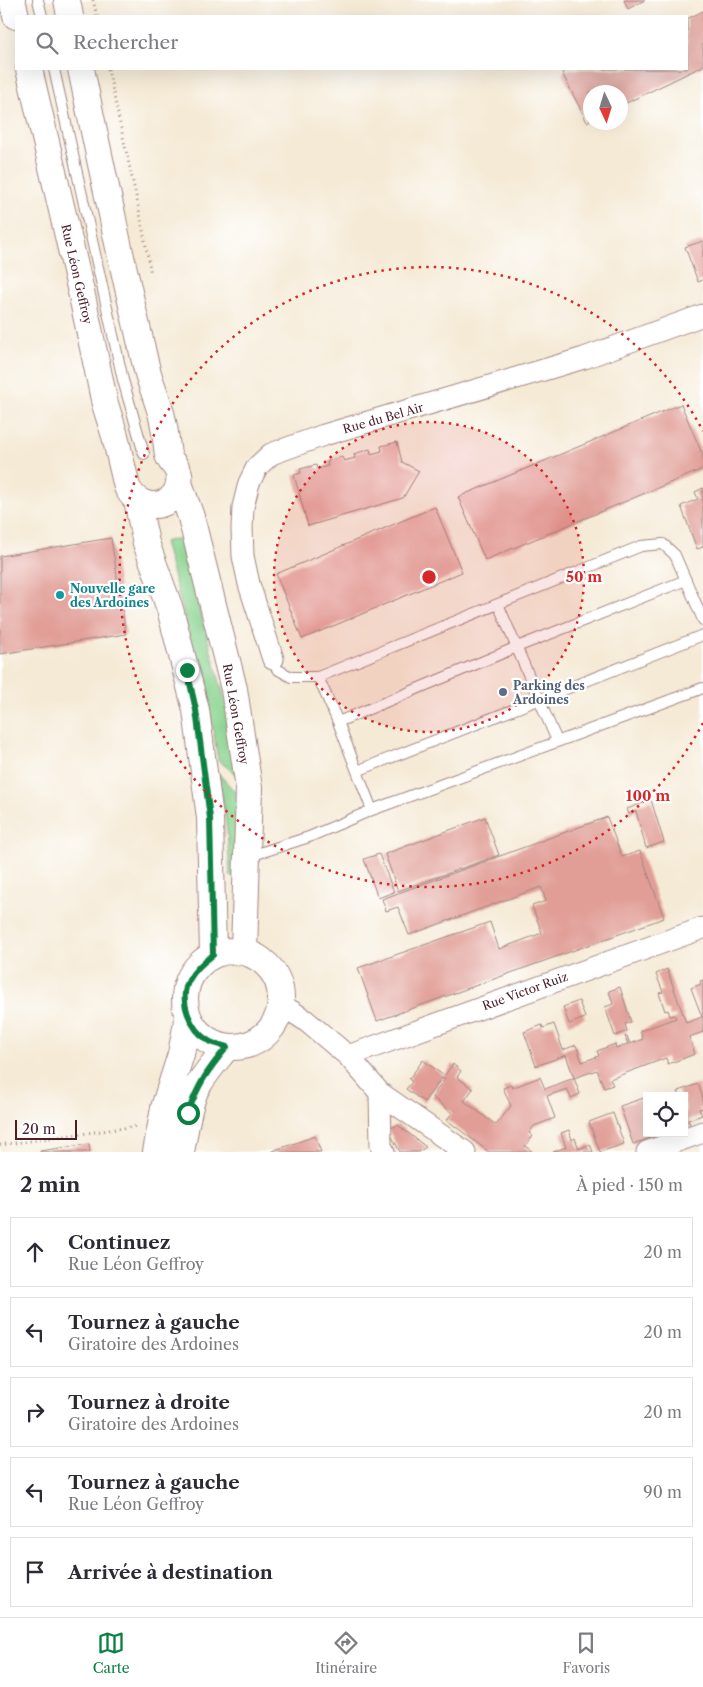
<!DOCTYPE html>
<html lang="fr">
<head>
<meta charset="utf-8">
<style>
  body { margin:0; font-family:"Libre Caslon Text",serif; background:#f7f7f7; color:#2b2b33 }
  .controls { position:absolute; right:15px; bottom:15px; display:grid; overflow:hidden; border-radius:0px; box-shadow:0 5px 20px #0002 }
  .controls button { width:45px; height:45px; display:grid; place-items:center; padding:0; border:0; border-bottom:1px solid #e1e1e2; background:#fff; color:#2b2b33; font:25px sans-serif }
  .compass { position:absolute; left:583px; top:85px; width:45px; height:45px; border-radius:50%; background:#fff; box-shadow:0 5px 20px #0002; rotate:176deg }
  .scale { position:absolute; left:15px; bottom:12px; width:62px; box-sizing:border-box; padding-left:5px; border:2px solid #4a1f2b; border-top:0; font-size:14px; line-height:18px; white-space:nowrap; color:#4a1f2b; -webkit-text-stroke:4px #fff; paint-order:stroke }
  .stop { position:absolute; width:15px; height:15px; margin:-11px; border:4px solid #0b8043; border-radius:50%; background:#fff }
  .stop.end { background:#0b8043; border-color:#fff; box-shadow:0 1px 5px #0008 }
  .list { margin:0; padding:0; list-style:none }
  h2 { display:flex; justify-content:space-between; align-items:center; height:65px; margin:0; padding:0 20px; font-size:21px }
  h2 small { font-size:16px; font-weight:400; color:#7c7c81 }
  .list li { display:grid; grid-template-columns:32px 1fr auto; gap:15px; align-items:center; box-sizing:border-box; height:70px; margin:0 10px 10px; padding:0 10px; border:1px solid #e1e1e2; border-radius:0px }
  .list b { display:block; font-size:19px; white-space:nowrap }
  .list p { margin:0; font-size:16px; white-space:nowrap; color:#7c7c81 }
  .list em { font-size:16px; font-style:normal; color:#7c7c81 }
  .icon { flex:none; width:28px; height:28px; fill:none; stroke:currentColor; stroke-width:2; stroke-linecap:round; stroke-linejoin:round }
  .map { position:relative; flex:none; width:703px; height:1152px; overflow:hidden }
  .search { position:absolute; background:#fff; box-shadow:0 5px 20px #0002; left:15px; right:15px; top:15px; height:55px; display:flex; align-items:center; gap:12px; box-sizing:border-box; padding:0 18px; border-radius:0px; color:#7c7c81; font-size:19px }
  .sheet { height:465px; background:#fff }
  nav { display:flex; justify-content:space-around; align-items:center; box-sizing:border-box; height:70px; border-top:1px solid #e1e1e2; background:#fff; font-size:14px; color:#7c7c81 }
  nav a { display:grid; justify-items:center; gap:2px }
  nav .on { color:#0b8043 }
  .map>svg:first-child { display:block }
  .green { fill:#8ad38f; stroke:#6a795d }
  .building { fill:#e19e96 }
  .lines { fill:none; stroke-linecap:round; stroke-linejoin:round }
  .service-casing { stroke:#a08480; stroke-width:12 }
  .minor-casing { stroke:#a08480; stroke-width:23 }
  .tertiary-casing { stroke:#a08480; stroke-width:28 }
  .path { stroke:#a08480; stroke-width:3; stroke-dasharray:1 4; stroke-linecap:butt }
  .service { stroke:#fff; stroke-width:10 }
  .minor { stroke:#fff; stroke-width:21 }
  .tertiary { stroke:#fff; stroke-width:26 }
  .route { stroke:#0b8043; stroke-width:6 }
  .ring { fill:none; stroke:#d62828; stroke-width:2.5; stroke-dasharray:2.5 5 }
  .culture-dot { fill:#0f9aa8; stroke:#fff; stroke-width:2 }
  .service-dot { fill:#5c6f8a; stroke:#fff; stroke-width:2 }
  .labels { text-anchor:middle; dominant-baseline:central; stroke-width:4.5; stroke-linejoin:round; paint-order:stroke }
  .street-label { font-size:12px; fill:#4a1f2b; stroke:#fff }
  .culture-label { font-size:12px; font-weight:bold; fill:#0d838f; stroke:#fff; text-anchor:start }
  .service-label { font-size:12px; font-weight:bold; fill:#4e5e75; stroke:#fff; text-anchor:start }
  .centre { fill:#d62828; stroke:#fff; stroke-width:2.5 }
  .ring-label { font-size:15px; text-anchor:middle; font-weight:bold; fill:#d62828; stroke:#fff; stroke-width:4.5; stroke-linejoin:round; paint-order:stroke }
</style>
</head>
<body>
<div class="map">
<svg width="703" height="1152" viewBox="0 0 703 1152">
  <rect width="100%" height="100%" fill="#fff"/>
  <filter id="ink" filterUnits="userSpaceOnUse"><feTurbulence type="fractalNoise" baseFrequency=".02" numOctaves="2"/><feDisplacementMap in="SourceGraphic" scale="10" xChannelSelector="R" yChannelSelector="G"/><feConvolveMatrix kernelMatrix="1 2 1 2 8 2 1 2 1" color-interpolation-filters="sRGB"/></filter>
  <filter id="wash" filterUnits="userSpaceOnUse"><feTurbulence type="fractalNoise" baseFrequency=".0096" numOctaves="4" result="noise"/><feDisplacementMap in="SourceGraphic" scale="20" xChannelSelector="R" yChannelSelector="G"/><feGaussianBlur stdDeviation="1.12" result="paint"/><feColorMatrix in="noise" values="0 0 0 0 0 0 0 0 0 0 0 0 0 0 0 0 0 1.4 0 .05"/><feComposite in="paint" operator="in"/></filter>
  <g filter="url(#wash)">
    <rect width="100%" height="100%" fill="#f5ead6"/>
    <path class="green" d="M179 538 227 707 238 776 218 760 210 710 164 542Z
      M219 774 238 795 235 876H230L227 830Z"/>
    <g id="blocks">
      <path class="building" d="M624 0H645L628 9Z
        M703 11V66L620 106V92H590V120L587 122 562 73 570 69H687V19Z
        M703 241V280L698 282 685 247Z
        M681 404 703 456V469L485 560 458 497Z
        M397 442 402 462 419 471 403 498 308 526 294 475 301 473 300 469 316 465 317 469 328 466 327 462 330 460 342 457 344 461 355 458 354 454 370 449 371 454 382 451 381 446Z
        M703 488V547L697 549 681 506 698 499 695 492Z
        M435 507 462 572 302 639 276 574Z
        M111 538 126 634 0 654V556Z
        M651 800 664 842 646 848 636 811 629 814 627 809Z
        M485 817 499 855 398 891 385 854Z
        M607 817 622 857 640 851 664 918 377 1021 358 968 490 922 499 949 542 933 532 906 546 901 541 887 409 935 398 907 386 911 382 899Z
        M379 854 394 892 378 898 364 859Z
        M667 969 686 1023 702 1017 691 988 701 984 700 981 703 980V1032L689 1037 695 1054 668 1064 666 1058 610 1079 613 1085 604 1088 597 1070 574 1078 580 1094 571 1098 567 1089 547 1096 555 1118 534 1126 529 1133 533 1136 525 1146 533 1152H489L447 1120 452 1113 432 1097 445 1079 442 1078 424 1102 406 1089 412 1082 409 1079 423 1060 444 1076 453 1064 461 1071 457 1077 473 1089 464 1101 496 1125 511 1106 503 1088 511 1085 512 1088 540 1077 545 1089 574 1078 566 1055 536 1066 524 1032 542 1025 543 1028 554 1024 563 1050 576 1045 582 1062 599 1056 597 1051 615 1044 616 1048 628 1044 625 1036H627L630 1044 643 1039 640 1031 676 1018 675 1015 670 1016 668 1010 665 1011 659 993 663 992 656 974Z
        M620 987 631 1022 625 1024 627 1031 615 1036 605 1007 613 1004 609 991Z
        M579 1001 585 1018 569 1024 563 1007Z
        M698 1084 703 1098V1108L699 1109 702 1115 688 1120 691 1127 684 1129V1114L686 1113 684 1096H680L678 1091Z
        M647 1097V1133H672L662 1137 661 1134 633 1144 620 1106Z
        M613 1113 624 1144 600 1152 589 1122Z
        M398 1125 426 1147 418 1152H400L388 1129Z
        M569 1130 572 1140 575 1138 579 1149 590 1144 593 1152H553L566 1147 561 1133Z
        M315 1136 321 1152H270Z
        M89 1144 90 1152H40V1151Z"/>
    </g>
  </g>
  <g filter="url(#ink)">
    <use href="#blocks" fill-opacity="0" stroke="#a08480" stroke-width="1"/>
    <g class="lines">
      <defs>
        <path id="service" d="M38 0 42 16
          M54 69 123 380 144 454
          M498 604 557 741
          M273 659 277 669 291 677H318L338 722 372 810
          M318 677 641 546 663 544 675 555 703 620
          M338 722 517 647 686 580
          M357 771 703 635
          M247 857 309 837 372 810 703 688"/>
        <path id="minor" d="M273 659 249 584 243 556 242 528 243 507 249 483 257 467 271 454 324 435 584 358 703 315
          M282 1005 305 1020 348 1056 380 1093 465 1152
          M348 1056 703 928
          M380 1093 381 1146 384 1152
          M647 1152 703 1132"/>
        <path id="tertiary" d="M12 0 16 16
          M67 0 70 16
          M29 69 82 296 105 404 115 436 127 487C142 518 184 506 179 474 177 466 170 462 168 455 166 441 165 427 161 413 157 399 151 384 147 370 142 350 138 330 133 310 126 278 118 246 112 214 101 166 91 117 81 69
          M179 483 191 517 234 689 249 788 244 951
          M137 500 146 543 170 609 196 710 210 818 213 955
          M185 999a48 48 0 1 1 96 0a48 48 0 1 1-96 0Z
          M156 1152 164 1108 181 1054 188 1017
          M181 1152C185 1132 187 1110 195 1091 203 1075 216 1061 227 1047"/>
      </defs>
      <use href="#service" class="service-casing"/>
      <use href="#minor" class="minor-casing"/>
      <use href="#tertiary" class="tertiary-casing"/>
      <path class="path" d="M93 0 97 16
        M108 69 140 214 151 274
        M0 1145 138 1126"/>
      <use href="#service" class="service"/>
      <use href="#minor" class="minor"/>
      <use href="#tertiary" class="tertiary"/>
    </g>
  </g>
  <g class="lines" filter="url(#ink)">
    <path class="route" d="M187 670 196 710 210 818 213 955C203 962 195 969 189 980 178 1000 190 1030 209 1041 214 1044 221 1045 227 1047 208 1070 198 1084 188 1113"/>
  </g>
  <circle cx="429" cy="577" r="155" fill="#d62828" fill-opacity=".12"/>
  <g class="ring">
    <circle cx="429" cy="577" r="155"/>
    <path d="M703 723A310 310 0 1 1 703 431"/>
  </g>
  <circle class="culture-dot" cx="60" cy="595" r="5"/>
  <circle class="service-dot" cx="503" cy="692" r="5"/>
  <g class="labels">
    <g class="street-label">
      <text transform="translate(77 274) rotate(77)">Rue Léon Geffroy</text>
      <text transform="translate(383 418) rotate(-16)">Rue du Bel Air</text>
      <text transform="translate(236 714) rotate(80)">Rue Léon Geffroy</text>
      <text transform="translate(525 991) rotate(-20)">Rue Victor Ruiz</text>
    </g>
    <g class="culture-label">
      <text x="70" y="588">Nouvelle gare<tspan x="70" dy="14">des Ardoines</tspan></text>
    </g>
    <g class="service-label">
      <text x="513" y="685">Parking des<tspan x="513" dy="14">Ardoines</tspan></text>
    </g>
  </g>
  <circle cx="429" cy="577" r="8" class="centre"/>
  <g class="ring-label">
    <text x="584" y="582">50 m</text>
    <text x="648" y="801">100 m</text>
  </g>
</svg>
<div class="controls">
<button><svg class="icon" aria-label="locate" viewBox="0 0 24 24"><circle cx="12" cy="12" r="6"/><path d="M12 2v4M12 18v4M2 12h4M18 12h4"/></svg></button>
</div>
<svg class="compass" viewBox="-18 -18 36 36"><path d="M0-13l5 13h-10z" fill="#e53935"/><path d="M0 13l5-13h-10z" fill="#7c7c81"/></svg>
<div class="scale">20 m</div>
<div class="stop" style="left:188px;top:1113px"></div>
<div class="stop end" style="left:187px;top:670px"></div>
<div class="search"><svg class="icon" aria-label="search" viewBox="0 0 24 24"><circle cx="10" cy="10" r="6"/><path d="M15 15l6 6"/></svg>Rechercher</div>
</div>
<section class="sheet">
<h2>2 min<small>À pied · 150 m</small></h2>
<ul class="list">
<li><svg class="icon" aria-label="ahead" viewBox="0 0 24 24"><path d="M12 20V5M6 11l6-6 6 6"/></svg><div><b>Continuez</b><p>Rue Léon Geffroy</p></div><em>20 m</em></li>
<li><svg class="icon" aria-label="left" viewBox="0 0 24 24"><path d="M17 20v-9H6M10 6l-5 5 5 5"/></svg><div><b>Tournez à gauche</b><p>Giratoire des Ardoines</p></div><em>20 m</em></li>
<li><svg class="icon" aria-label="right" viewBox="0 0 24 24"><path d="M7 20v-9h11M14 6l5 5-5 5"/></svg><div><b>Tournez à droite</b><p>Giratoire des Ardoines</p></div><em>20 m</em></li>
<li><svg class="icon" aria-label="left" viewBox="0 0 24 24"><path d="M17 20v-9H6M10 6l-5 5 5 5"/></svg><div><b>Tournez à gauche</b><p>Rue Léon Geffroy</p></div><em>90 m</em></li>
<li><svg class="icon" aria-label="arrive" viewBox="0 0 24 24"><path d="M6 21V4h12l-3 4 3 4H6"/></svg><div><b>Arrivée à destination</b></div></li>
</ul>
</section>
<nav>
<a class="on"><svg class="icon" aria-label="map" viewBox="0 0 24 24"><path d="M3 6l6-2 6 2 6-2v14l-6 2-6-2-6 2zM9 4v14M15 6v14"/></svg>Carte</a>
<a><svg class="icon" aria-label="directions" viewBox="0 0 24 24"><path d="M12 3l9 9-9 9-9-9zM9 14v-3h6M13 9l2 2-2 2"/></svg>Itinéraire</a>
<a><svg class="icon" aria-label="saved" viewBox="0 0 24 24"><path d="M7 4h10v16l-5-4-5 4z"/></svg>Favoris</a>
</nav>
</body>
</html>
